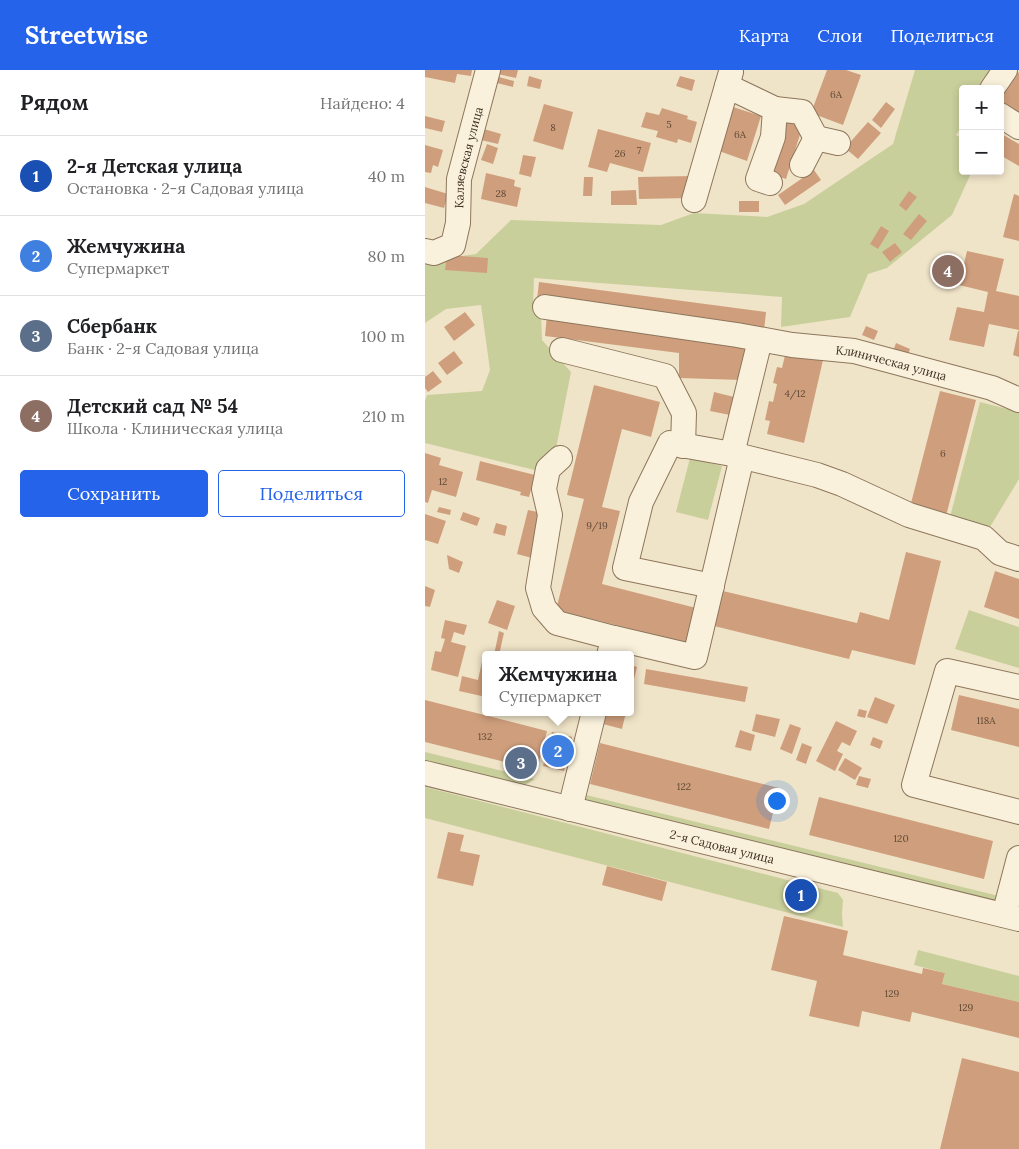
<!DOCTYPE html>
<html lang="ru">
<head>
<meta charset="utf-8">
<style>
  body { margin:0; font-family:Lora,serif; background:#f6f6f6; color:#202124 }
  .controls { position:absolute; right:15px; top:15px; display:grid; overflow:hidden; border-radius:5px; box-shadow:0 2px 8px #0003 }
  .controls button { width:45px; height:45px; display:grid; place-items:center; padding:0; border:0; border-bottom:1px solid #e0e0e0; background:#fff; color:#202124; font:25px sans-serif }
  .you { position:absolute; left:351px; top:730px; width:18px; height:18px; margin:-12px; border:4px solid #fff; border-radius:50%; background:#1a73e8; box-shadow:0 0 0 8px #1a73e833 }
  .badge { display:grid; place-items:center; width:32px; height:32px; border-radius:50%; background:#2563eb; color:#fff; font-size:16px; font-weight:700 }
  .pin { position:absolute; translate:-50% -50%; border:2px solid #fff; box-shadow:0 1px 5px #0006 }
  .popup { position:absolute; left:57px; top:581px; width:152px; height:65px; box-sizing:border-box; display:grid; place-content:center; border-radius:5px; background:#fff; filter:drop-shadow(0 1px 4px #0005); font-size:16px; white-space:nowrap; color:#757577 }
  .popup b { font-size:19px; color:#202124 }
  .popup::after { content:''; position:absolute; left:50%; top:100%; margin-left:-10px; border:10px solid transparent; border-top-color:#fff }
  .list { margin:0; padding:0; list-style:none }
  h2 { display:flex; justify-content:space-between; align-items:center; height:65px; margin:0; padding:0 20px; font-size:21px }
  h2 small { font-size:16px; font-weight:400; color:#757577 }
  .list li { display:grid; grid-template-columns:32px 1fr auto; gap:15px; align-items:center; box-sizing:border-box; height:80px; padding:0 20px; border-top:1px solid #e0e0e0 }
  .list b { display:block; font-size:19px; white-space:nowrap }
  .list p { margin:0; font-size:16px; white-space:nowrap; color:#757577 }
  .list em { font-size:16px; font-style:normal; color:#757577 }
  .actions { display:flex; gap:10px; padding:15px 20px }
  .actions a { flex:1; padding:11px 0; border:1px solid #2563eb; border-radius:5px; text-align:center; font-size:18px; color:#2563eb }
  .actions .main { background:#2563eb; color:#fff }
  .map { position:relative; flex:none; width:594px; height:1079px; overflow:hidden }
  header { display:flex; align-items:center; gap:30px; box-sizing:border-box; height:70px; padding:0 25px; background:#2563eb; color:#fff }
  header strong { font-size:24px }
  nav { display:flex; gap:28px; margin-inline-start:auto; font-size:18px }
  main { display:flex }
  aside { flex:1; background:#fff }
  .map>svg:first-child { display:block }
  .green { fill:#c9cf9b }
  .building { fill:#cf9f7d }
  .lines { fill:none; stroke-linecap:round; stroke-linejoin:round }
  .minor-casing { stroke:#8d765c; stroke-width:26 }
  .minor { stroke:#faf1dc; stroke-width:24 }
  .labels { text-anchor:middle; dominant-baseline:central; stroke-width:4.5; stroke-linejoin:round; paint-order:stroke }
  .number-label { font-size:10px; fill:#624a37 }
  .street-label { font-size:12px; fill:#3d2e20; stroke:#f7eed8 }
</style>
</head>
<body>
<header>
<strong>Streetwise</strong>
<nav><a>Карта</a><a>Слои</a><a>Поделиться</a></nav>
</header>
<main>
<aside>
<h2>Рядом<small>Найдено: 4</small></h2>
<ul class="list">
<li><span class="badge" style="background:#1a4fb4">1</span><div><b>2-я Детская улица</b><p>Остановка · 2-я Садовая улица</p></div><em>40 m</em></li>
<li><span class="badge" style="background:#3f7fe0">2</span><div><b>Жемчужина</b><p>Супермаркет</p></div><em>80 m</em></li>
<li><span class="badge" style="background:#5c6f8a">3</span><div><b>Сбербанк</b><p>Банк · 2-я Садовая улица</p></div><em>100 m</em></li>
<li><span class="badge" style="background:#8d6e63">4</span><div><b>Детский сад № 54</b><p>Школа · Клиническая улица</p></div><em>210 m</em></li>
</ul>
<div class="actions"><a class="main">Сохранить</a><a>Поделиться</a></div>
</aside>
<div class="map">
<svg width="594" height="1079" viewBox="0 0 594 1079">
  <rect width="100%" height="100%" fill="#f0e4c8"/>
  <path class="green" d="M490 0H572L560 19H538V54L531 65 538 69V101H547L527 145 462 198 443 204 425 247 356 257 357 227 109 208 108 237 116 244 117 270 146 302 126 404 0 373V331L2 325 57 321 65 300 56 235 21 239 0 253V188L9 190 51 184 86 150 236 155 269 143 342 147 379 134 468 74Z
    M555 332 594 342V409L565 457 525 447Z
    M265 388 297 396 283 450 251 442Z
    M544 540 594 557V598L530 579Z
    M0 682 110 709 95 718 0 693Z
    M0 717 413 823 418 830 417 844 418 857 0 748Z
    M153 723 574 826 572 839 150 733Z
    M493 880 594 906V932L517 914 520 903 489 895Z"/>
  <path class="building" d="M0 0H47L46 6 32 4 30 13 0 7Z
    M74 0H93L91 8 73 4Z
    M402 0H421L436 5 418 55 386 43Z
    M590 0 594 3V43L575 31V19Z
    M104 6 117 10 115 19 102 16Z
    M255 6 270 10 267 21 251 16Z
    M74 7 89 11 88 17 72 13Z
    M461 32 470 39 456 58 447 50Z
    M119 34 148 42 138 80 108 71Z
    M308 37 336 46 322 91 294 81Z
    M237 38 263 46 262 49 272 52 266 73 253 69 252 73 231 67 233 61 216 57 221 42 234 45Z
    M0 46 20 51 17 62 0 58Z
    M363 50 378 55 361 109 345 104Z
    M443 52 456 63 433 89 420 78Z
    M59 59 76 64 73 74 56 70Z
    M173 59 226 73 218 102 185 93 182 102 163 97Z
    M575 63 594 74V96L575 85Z
    M62 74 73 78 68 94 56 90Z
    M0 75 18 80 13 97 8 95 6 103 0 102Z
    M98 85 111 87 106 107 94 104Z
    M389 100 396 110 360 135 353 125Z
    M61 103 90 110 89 116 96 118 92 137 56 129Z
    M268 106 264 128 214 129 213 107Z
    M159 107H168L167 126H158Z
    M0 117 23 124 19 138 0 133Z
    M211 120 212 135H186V121Z
    M484 121 492 127 481 141 474 135Z
    M589 124 594 126V171L578 167Z
    M314 131H334V142H314Z
    M494 144 502 151 486 170 478 164Z
    M456 156 464 161 453 179 445 174Z
    M470 173 477 182 465 192 457 182Z
    M542 181 579 189 571 221 594 226V260L564 254 559 277 524 270 532 237 559 242 563 222 534 215Z
    M22 185 63 188 62 203 20 200Z
    M114 212 341 242 339 261 112 230Z
    M40 242 50 255 29 271 19 257Z
    M122 245 322 275 316 310 254 308V283L120 266Z
    M441 256 453 261 449 270 437 265Z
    M593 261H594V287L588 285Z
    M471 273 485 279 482 287 468 281Z
    M29 281 38 293 22 305 13 293Z
    M361 281 398 290 379 373 342 364 345 351 340 350 344 331 348 332 352 314 348 313 352 297 357 298Z
    M8 301 17 312 3 322 0 318V307Z
    M169 315 235 332 226 367 197 359 177 437 195 441 177 514 275 539 266 574 131 540 159 429 142 425Z
    M515 321 551 330 521 446 485 437Z
    M289 322 309 327 305 345 285 341Z
    M0 383 16 388 14 395 38 402 31 427 7 420 3 433 0 432Z
    M55 391 110 405 104 427 95 425 96 422 51 410Z
    M14 437 26 440 25 445 12 442Z
    M103 440 118 443 107 488 92 484Z
    M38 442 55 448 52 456 35 450Z
    M0 444 21 451 13 474 0 470Z
    M71 453 82 456 80 466 68 463Z
    M481 482 516 491 490 595 427 580 424 589 289 556 298 521 432 553 435 542 464 550Z
    M22 485 38 492 34 503 24 499Z
    M570 501 594 509V549L559 537Z
    M0 516 10 520 5 537 0 536Z
    M72 530 90 536 82 560 63 553Z
    M20 550 42 555 39 565 29 562 26 572 41 576 33 607 6 600 10 581 16 582 20 569 16 568Z
    M74 561 79 563 74 585H69Z
    M58 587 61 588V627L34 621 37 606 53 610Z
    M206 595 212 597 206 621Z
    M221 599 323 617 320 632 219 614Z
    M534 625 594 639V677L526 660Z
    M450 627 470 635 462 654 442 647Z
    M0 630 122 661 112 700 0 672Z
    M434 639 442 641 440 648 432 646Z
    M181 642H201L197 659 178 654Z
    M331 644 355 649 350 667 327 661Z
    M411 651 432 661 425 676 417 672 412 681 418 684 410 701 391 691Z
    M365 654 376 658 367 684 355 679Z
    M315 660 330 665 326 681 310 677Z
    M127 662 147 667 139 701 118 696Z
    M448 667 458 671 455 679 445 675Z
    M175 673 354 718 344 759 165 714Z
    M377 673 387 677 381 694 371 690Z
    M420 688 437 698 430 710 413 700Z
    M434 706 446 709 443 718 431 715Z
    M394 727 568 771 559 809 384 765Z
    M23 762 39 765 35 781 55 785 48 816 12 808Z
    M182 796 242 812 237 831 177 815Z
    M359 846 423 861 418 885 497 904 498 898 520 903 517 914 594 932V968L487 942 485 952 437 941 434 957 384 946 392 911 346 900Z
    M537 988 594 1002V1079H515Z"/>
  <g class="lines">
    <defs>
      <g id="minor">
        <path d="M302 16 350 39 348 67 333 109 345 113"/>
        <path d="M567 19 580 0"/>
        <path d="M350 39 377 42 391 68 413 73"/>
        <path d="M575 45 594 57"/>
        <path d="M377 95 391 68"/>
        <path d="M269 130 306 2"/>
        <path id="s1" d="M0 181 9 183 28 175 33 153 34 109 63 0"/>
        <path id="s2" d="M120 237 312 265 367 275 429 281 567 318 594 330"/>
        <path d="M137 280 240 306 259 343 258 376"/>
        <path d="M307 384 335 270"/>
        <path d="M135 388 123 399 119 419 125 445 113 518 119 538 132 553 189 568"/>
        <path d="M287 516 200 498 216 432 245 373 307 384 392 405 417 414 484 445 559 468 575 483 594 489"/>
        <path d="M184 585 189 568 270 587 317 387"/>
        <path d="M594 617 522 601 489 715 594 742"/>
        <path id="s3" d="M0 703 594 849"/>
        <path d="M145 739 169 642"/>
        <path d="M579 845 594 788"/>
      </g>
    </defs>
    <use href="#minor" class="minor-casing"/>
    <use href="#minor" class="minor"/>
  </g>
  <g class="labels">
    <g class="number-label">
      <text x="411" y="24">6А</text>
      <text x="244" y="54">5</text>
      <text x="128" y="57">8</text>
      <text x="315" y="64">6А</text>
      <text x="214" y="80">7</text>
      <text x="195" y="83">26</text>
      <text x="76" y="123">28</text>
      <text x="370" y="323">4/12</text>
      <text x="518" y="383">6</text>
      <text x="18" y="411">12</text>
      <text x="172" y="455">9/19</text>
      <text x="561" y="650">118А</text>
      <text x="60" y="666">132</text>
      <text x="259" y="716">122</text>
      <text x="476" y="768">120</text>
      <text x="467" y="923">129</text>
      <text x="541" y="937">129</text>
    </g>
    <g class="street-label">
      <text stroke="none"><textPath href="#s1" startOffset="119">Каляевская улица</textPath></text>
      <text stroke="none"><textPath href="#s2" startOffset="351">Клиническая улица</textPath></text>
      <text stroke="none"><textPath href="#s3" startOffset="306">2-я Садовая улица</textPath></text>
    </g>
  </g>
</svg>
<div class="controls">
<button>+</button>
<button>−</button>
</div>
<div class="you"></div>
<div class="pin badge" style="left:376px;top:825px;background:#1a4fb4">1</div>
<div class="pin badge" style="left:133px;top:681px;background:#3f7fe0">2</div>
<div class="popup"><b>Жемчужина</b>Супермаркет</div>
<div class="pin badge" style="left:96px;top:693px;background:#5c6f8a">3</div>
<div class="pin badge" style="left:523px;top:201px;background:#8d6e63">4</div>
</div>
</main>
</body>
</html>
